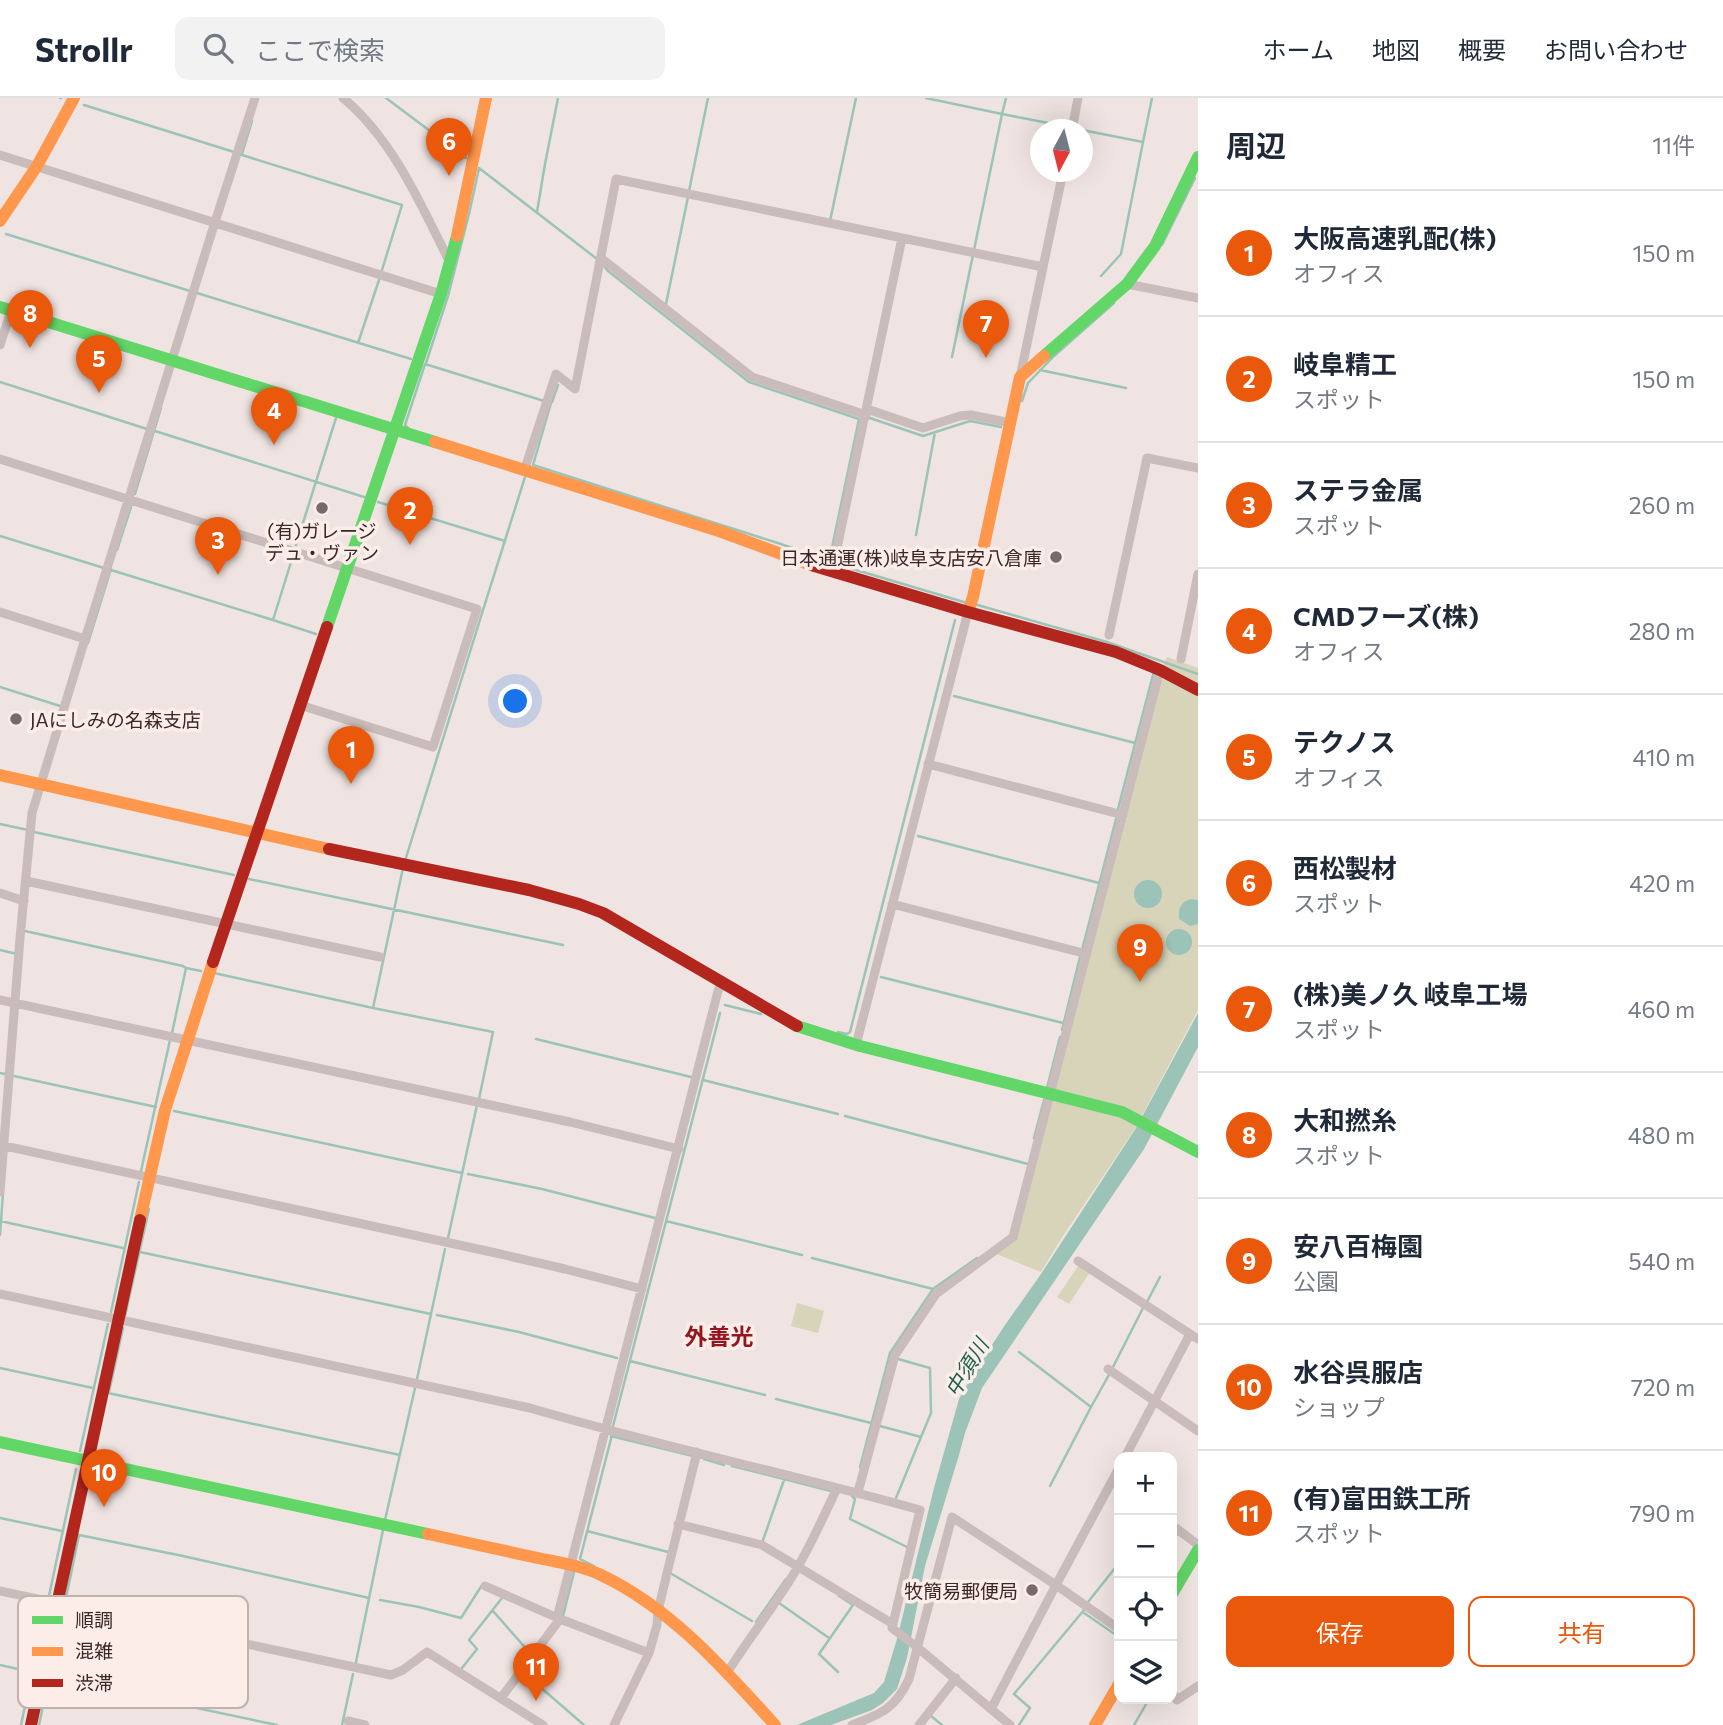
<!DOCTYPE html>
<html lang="ja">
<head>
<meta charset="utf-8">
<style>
  body { margin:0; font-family:Commissioner,"Noto Sans JP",sans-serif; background:#f2f2f3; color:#1f2937 }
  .controls { position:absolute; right:21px; bottom:21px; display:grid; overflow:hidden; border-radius:14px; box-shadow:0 7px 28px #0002 }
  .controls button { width:63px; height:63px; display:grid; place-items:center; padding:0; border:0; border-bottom:2px solid #e0e1e3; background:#fff; color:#1f2937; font:35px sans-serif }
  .compass { position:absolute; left:1030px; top:21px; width:63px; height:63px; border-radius:50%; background:#fff; box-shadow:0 7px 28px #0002; rotate:187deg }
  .you { position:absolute; left:516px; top:604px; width:24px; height:24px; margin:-18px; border:5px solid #fff; border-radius:50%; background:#1a73e8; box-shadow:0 0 0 10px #1a73e833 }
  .badge { display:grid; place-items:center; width:46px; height:46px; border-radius:50%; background:#ea580c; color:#fff; font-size:23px; font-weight:700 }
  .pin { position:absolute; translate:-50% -58px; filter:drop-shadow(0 2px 4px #0008) }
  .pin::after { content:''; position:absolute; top:37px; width:24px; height:21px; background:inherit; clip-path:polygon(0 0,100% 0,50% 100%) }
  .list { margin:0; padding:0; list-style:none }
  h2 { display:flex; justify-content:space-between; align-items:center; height:91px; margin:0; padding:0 28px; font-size:30px }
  h2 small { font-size:23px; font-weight:400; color:#747a83 }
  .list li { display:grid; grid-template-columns:46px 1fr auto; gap:21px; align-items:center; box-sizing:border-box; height:126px; padding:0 28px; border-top:2px solid #e0e1e3 }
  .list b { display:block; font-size:26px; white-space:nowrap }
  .list p { margin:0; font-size:23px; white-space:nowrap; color:#747a83 }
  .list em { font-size:23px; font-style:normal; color:#747a83 }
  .actions { display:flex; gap:14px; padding:21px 28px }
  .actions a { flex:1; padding:16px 0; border:2px solid #ea580c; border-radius:14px; text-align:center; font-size:24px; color:#ea580c }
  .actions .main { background:#ea580c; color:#fff }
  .icon { flex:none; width:38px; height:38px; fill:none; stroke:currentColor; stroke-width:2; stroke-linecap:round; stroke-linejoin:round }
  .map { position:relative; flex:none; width:1198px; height:1627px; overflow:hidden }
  header { display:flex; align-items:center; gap:42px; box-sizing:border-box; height:98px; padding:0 35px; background:#fff; border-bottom:2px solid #e0e1e3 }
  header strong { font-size:33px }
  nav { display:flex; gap:38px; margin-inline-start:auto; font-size:24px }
  .search { width:490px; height:63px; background:#f2f2f3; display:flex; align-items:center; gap:18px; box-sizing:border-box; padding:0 24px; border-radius:14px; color:#747a83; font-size:26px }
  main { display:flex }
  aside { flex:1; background:#fff }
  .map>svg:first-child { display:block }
  .green { fill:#d8d4ba }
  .water { fill:#9bc3b7 }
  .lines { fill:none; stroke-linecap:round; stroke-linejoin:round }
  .stream { stroke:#9bc3b7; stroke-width:2.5 }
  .street { stroke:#c9bcba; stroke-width:9 }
  .fast { stroke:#63d668; stroke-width:12 }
  .slow { stroke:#ff974d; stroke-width:12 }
  .jam { stroke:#b3261e; stroke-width:12 }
  .poi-dot { fill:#796a69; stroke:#fcede9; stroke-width:2.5 }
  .labels { text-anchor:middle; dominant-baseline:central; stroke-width:7; stroke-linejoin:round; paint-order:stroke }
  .poi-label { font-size:19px; fill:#3a2828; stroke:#fcede9; text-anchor:end }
  .water-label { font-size:21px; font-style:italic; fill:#18604f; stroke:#fcede9 }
  .quarter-label { font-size:23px; font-weight:bold; fill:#921720; stroke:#fcede9 }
  .key { fill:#fcede9; stroke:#c2b2af; stroke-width:2 }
  .key-label { font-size:19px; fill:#3a2828 }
</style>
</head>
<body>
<header>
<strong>Strollr</strong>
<div class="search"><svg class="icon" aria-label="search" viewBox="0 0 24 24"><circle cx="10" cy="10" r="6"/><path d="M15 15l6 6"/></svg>ここで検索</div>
<nav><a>ホーム</a><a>地図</a><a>概要</a><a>お問い合わせ</a></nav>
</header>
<main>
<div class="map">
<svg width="1198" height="1627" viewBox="0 0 1198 1627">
  <rect width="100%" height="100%" fill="#efe4e2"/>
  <path class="green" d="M1167 559 1198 570V587L1163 569Z
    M1167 580 1198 598V912L1136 1029 1059 1144 1041 1174 994 1155 1015 1140 1160 583Z
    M1079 1167 1090 1174 1069 1206 1057 1199Z
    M797 1205 824 1213 818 1235 791 1228Z"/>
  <path class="water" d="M1134 796a14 14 0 1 1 28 0a14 14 0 1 1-28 0Z
    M1192 801 1198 802V826L1190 828 1179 821C1178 810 1181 803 1192 801Z
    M1166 844a13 13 0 1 1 26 0a13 13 0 1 1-26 0Z
    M1198 915V949L1144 1051 982 1290 965 1335 959 1357 925 1468 907 1560 897 1591 883 1605 872 1612 831 1627H797L874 1595 884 1584 897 1541 934 1390 959 1301 975 1273 1005 1227 1041 1176 1136 1030Z"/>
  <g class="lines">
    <path class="stream" d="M60 0H61
      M386 0 466 60
      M926 0 1002 16 952 259
      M1006 0 1002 16 1069 29
      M84 7 234 54
      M1082 32 1143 44 1121 156 1101 178
      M1143 44 1152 0
      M239 56 402 107 382 172
      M242 56 252 23
      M689 93 708 0
      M537 114 545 66 558 0
      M830 123 856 0
      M6 136 190 193
      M1162 147 1195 80
      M602 165 608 173 749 284 859 321 829 464
      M197 195 411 261
      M666 206 688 99
      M358 245 379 182
      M426 265 448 198 469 116 479 70 597 161
      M1040 272 1126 290
      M0 284 147 331
      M1022 303 1028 285 1054 258 1114 205
      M552 304 558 287
      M551 305 533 367 781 446 830 464
      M867 321 870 320 923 338 970 323 1001 329
      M409 331 405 327 425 266 544 303
      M155 333 364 399
      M135 396 161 310
      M378 404 505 443
      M916 437 935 334
      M0 438 104 470
      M296 447 336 320
      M117 452 131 409
      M836 466 967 505
      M111 472 273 522 292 461
      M974 506 1107 544 1198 576
      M273 522 316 536
      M88 545 111 471
      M0 589 60 608
      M954 598 1135 645
      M1118 711 1154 573
      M0 726 28 732
      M34 734 234 777
      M918 738 1099 785
      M405 763 483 512 525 379
      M249 781 563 847
      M25 833 183 868 186 870
      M0 852 17 856
      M1082 852 1116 721
      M214 875 373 910 493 934 479 1001
      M881 879 1063 925
      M725 907 761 916
      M373 910 403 770
      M1062 932 1080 859
      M838 934 847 936 850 934 955 522
      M172 935 186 870 201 873
      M536 941 691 979
      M0 975 156 1009
      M703 982 838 1016
      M1047 990 1060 939
      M174 1013 462 1075
      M845 1018 1028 1066
      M1034 1040 1044 1002
      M141 1073 170 942
      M468 1076 542 1091 655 1120
      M0 1123 123 1150
      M666 1123 802 1157
      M0 1137 3 1095
      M448 1140 477 1007
      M140 1154 431 1216
      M812 1160 933 1191
      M1147 1204 1160 1179
      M111 1214 139 1084
      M437 1217 519 1234 617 1260
      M125 1218 149 1111
      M1019 1254 1091 1309 1110 1275
      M898 1261 930 1270 931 1315 921 1339
      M630 1263 765 1297
      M1113 1269 1143 1210
      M0 1270 93 1290
      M417 1281 445 1151
      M109 1294 123 1230
      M108 1295 400 1357
      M776 1301 871 1325
      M613 1328 720 915
      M880 1328 921 1339 896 1400
      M611 1338 693 1358
      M80 1353 108 1226
      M704 1361 724 1367
      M732 1368 831 1393
      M860 1369 890 1255 933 1191 977 1160
      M1050 1388 1091 1309
      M852 1398 855 1401 850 1421 907 1449
      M0 1420 62 1433
      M385 1422 415 1290
      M587 1433 668 1454
      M1172 1441 1178 1436
      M762 1445 784 1382
      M594 1468 580 1461 612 1337
      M670 1475 752 1523
      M49 1498 76 1371
      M66 1500 79 1437 183 1458 369 1500
      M380 1502 419 1509 461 1520 482 1487
      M1088 1504 1119 1465
      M779 1505 829 1540
      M493 1513 530 1555
      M1084 1515 1119 1539
      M563 1518 574 1474
      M756 1524 786 1481
      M356 1564 383 1432
      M0 1567 31 1574
      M462 1570 477 1551 469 1542 502 1500
      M838 1574 819 1556 853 1507 839 1498
      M524 1575 584 1627
      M49 1579 277 1627
      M931 1618 942 1627
      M21 1627 46 1509
      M39 1627 63 1514
      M342 1627 353 1576
      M1019 1627 1030 1610 1014 1596 1084 1512
      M1134 1627 1149 1601"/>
    <path class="street" d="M343 0C392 40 422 108 450 165
      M1072 32 1078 0
      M0 57 441 196
      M601 160 752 279 866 317
      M1127 186 1198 200
      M0 247 11 213
      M1020 279 1063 74
      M867 311 923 330 960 318 971 317 1011 325
      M0 361 477 511 433 649 300 607
      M524 373 556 276 575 291 616 81 1043 169
      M832 474 902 140
      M0 514 85 541 215 124 255 0
      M1109 537 1147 360 1198 370
      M1181 561 1198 476
      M928 666 1123 717
      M26 783 380 859
      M0 795 24 803
      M892 806 1087 856
      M0 902 570 1024 679 1051
      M856 947 968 514
      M0 1047 496 1155 565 1171 642 1191
      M0 1094 20 840 32 715 85 541
      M1078 1163 1198 1241
      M0 1196 530 1310C659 1348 791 1376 920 1412L892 1530 917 1549 1010 1627
      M1108 1271 1198 1333
      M1125 1359 1190 1236
      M1119 1370 1056 1487 1119 1531
      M858 1394 895 1257 936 1196 1013 1139 1160 572
      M678 1426 762 1447 893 1526
      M1172 1427 1198 1447
      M485 1488 560 1521 649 1555
      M0 1493 391 1577 403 1572 427 1554 543 1627
      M557 1520 718 893 722 885
      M727 1575C750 1538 778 1504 799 1467 813 1442 825 1416 837 1390
      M1172 1594 1177 1602 1198 1588
      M501 1600 560 1521
      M348 1623 365 1627
      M614 1627 649 1555 657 1527 658 1513 668 1471 697 1354
      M852 1627C881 1616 895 1611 909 1581L952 1419 1056 1487 991 1611
      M919 1627 956 1580"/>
    <path class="fast" d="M0 209 435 344
      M1044 258 1127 186 1155 148 1198 59
      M327 529 441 196 457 138
      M797 928 860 948 1122 1014 1198 1054
      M0 1344 428 1436
      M1172 1496 1198 1452"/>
    <path class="slow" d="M0 123 37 68 74 0
      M457 138 486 0
      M435 344 719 433 811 467
      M968 514 973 499 1020 279 1044 258
      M0 677 329 751
      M140 1122 165 1012 213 864
      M428 1436C463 1444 498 1451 533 1459 556 1464 580 1467 601 1477 671 1510 724 1571 775 1627
      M1095 1627 1119 1586"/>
    <path class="jam" d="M811 467 968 514 1116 554 1160 572 1198 592
      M329 751 529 792 579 806 603 815 797 928
      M213 864 327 529
      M31 1627 140 1122"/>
  </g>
  <g class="poi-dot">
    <circle cx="322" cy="410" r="7"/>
    <circle cx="1056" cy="459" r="7"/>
    <circle cx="16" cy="621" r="7"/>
    <circle cx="1032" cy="1492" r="7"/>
  </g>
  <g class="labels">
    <g class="poi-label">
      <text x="322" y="432" text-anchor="middle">(有)ガレージ<tspan x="322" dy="22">デュ・ヴァン</tspan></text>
      <text x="1042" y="459">日本通運(株)岐阜支店安八倉庫</text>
      <text x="30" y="621" text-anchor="start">JAにしみの名森支店</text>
      <text x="1018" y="1492">牧簡易郵便局</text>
    </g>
    <g class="water-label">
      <text transform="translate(966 1269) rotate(-59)">中須川</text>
    </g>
    <g class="quarter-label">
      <text x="719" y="1238">外善光</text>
    </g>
  </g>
  <rect x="18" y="1498" width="230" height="112" rx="10" class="key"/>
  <rect x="32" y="1518" width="31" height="8" fill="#63d668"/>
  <rect x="32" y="1549" width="31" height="9" fill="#ff974d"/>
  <rect x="32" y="1581" width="31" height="8" fill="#b3261e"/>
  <g class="key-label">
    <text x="75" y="1529">順調</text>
    <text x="75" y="1560">混雑</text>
    <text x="75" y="1592">渋滞</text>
  </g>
</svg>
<div class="controls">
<button>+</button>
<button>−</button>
<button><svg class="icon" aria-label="locate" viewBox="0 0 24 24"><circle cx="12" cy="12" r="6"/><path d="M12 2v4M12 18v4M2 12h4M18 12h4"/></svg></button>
<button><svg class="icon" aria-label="layers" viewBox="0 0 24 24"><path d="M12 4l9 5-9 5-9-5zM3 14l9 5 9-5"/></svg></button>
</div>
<svg class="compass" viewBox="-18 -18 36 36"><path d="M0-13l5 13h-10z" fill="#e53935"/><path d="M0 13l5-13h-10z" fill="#747a83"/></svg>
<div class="you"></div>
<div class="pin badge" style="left:351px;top:686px">1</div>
<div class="pin badge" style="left:410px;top:447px">2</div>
<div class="pin badge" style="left:218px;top:477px">3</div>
<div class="pin badge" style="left:274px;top:347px">4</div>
<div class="pin badge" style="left:99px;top:295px">5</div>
<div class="pin badge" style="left:449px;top:78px">6</div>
<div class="pin badge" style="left:986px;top:260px">7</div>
<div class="pin badge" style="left:30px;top:250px">8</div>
<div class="pin badge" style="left:1140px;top:884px">9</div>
<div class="pin badge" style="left:104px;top:1409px">10</div>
<div class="pin badge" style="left:536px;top:1603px">11</div>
</div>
<aside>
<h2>周辺<small>11件</small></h2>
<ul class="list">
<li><span class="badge">1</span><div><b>大阪高速乳配(株)</b><p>オフィス</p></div><em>150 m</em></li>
<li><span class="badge">2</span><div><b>岐阜精工</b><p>スポット</p></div><em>150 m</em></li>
<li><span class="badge">3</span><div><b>ステラ金属</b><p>スポット</p></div><em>260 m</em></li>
<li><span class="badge">4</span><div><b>CMDフーズ(株)</b><p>オフィス</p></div><em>280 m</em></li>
<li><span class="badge">5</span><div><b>テクノス</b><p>オフィス</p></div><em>410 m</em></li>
<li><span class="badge">6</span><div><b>西松製材</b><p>スポット</p></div><em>420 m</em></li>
<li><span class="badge">7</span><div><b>(株)美ノ久 岐阜工場</b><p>スポット</p></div><em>460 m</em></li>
<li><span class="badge">8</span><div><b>大和撚糸</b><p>スポット</p></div><em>480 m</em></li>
<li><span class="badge">9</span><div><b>安八百梅園</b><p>公園</p></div><em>540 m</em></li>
<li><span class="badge">10</span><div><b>水谷呉服店</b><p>ショップ</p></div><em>720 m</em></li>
<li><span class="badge">11</span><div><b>(有)富田鉄工所</b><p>スポット</p></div><em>790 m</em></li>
</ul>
<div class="actions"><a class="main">保存</a><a>共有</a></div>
</aside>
</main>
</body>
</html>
